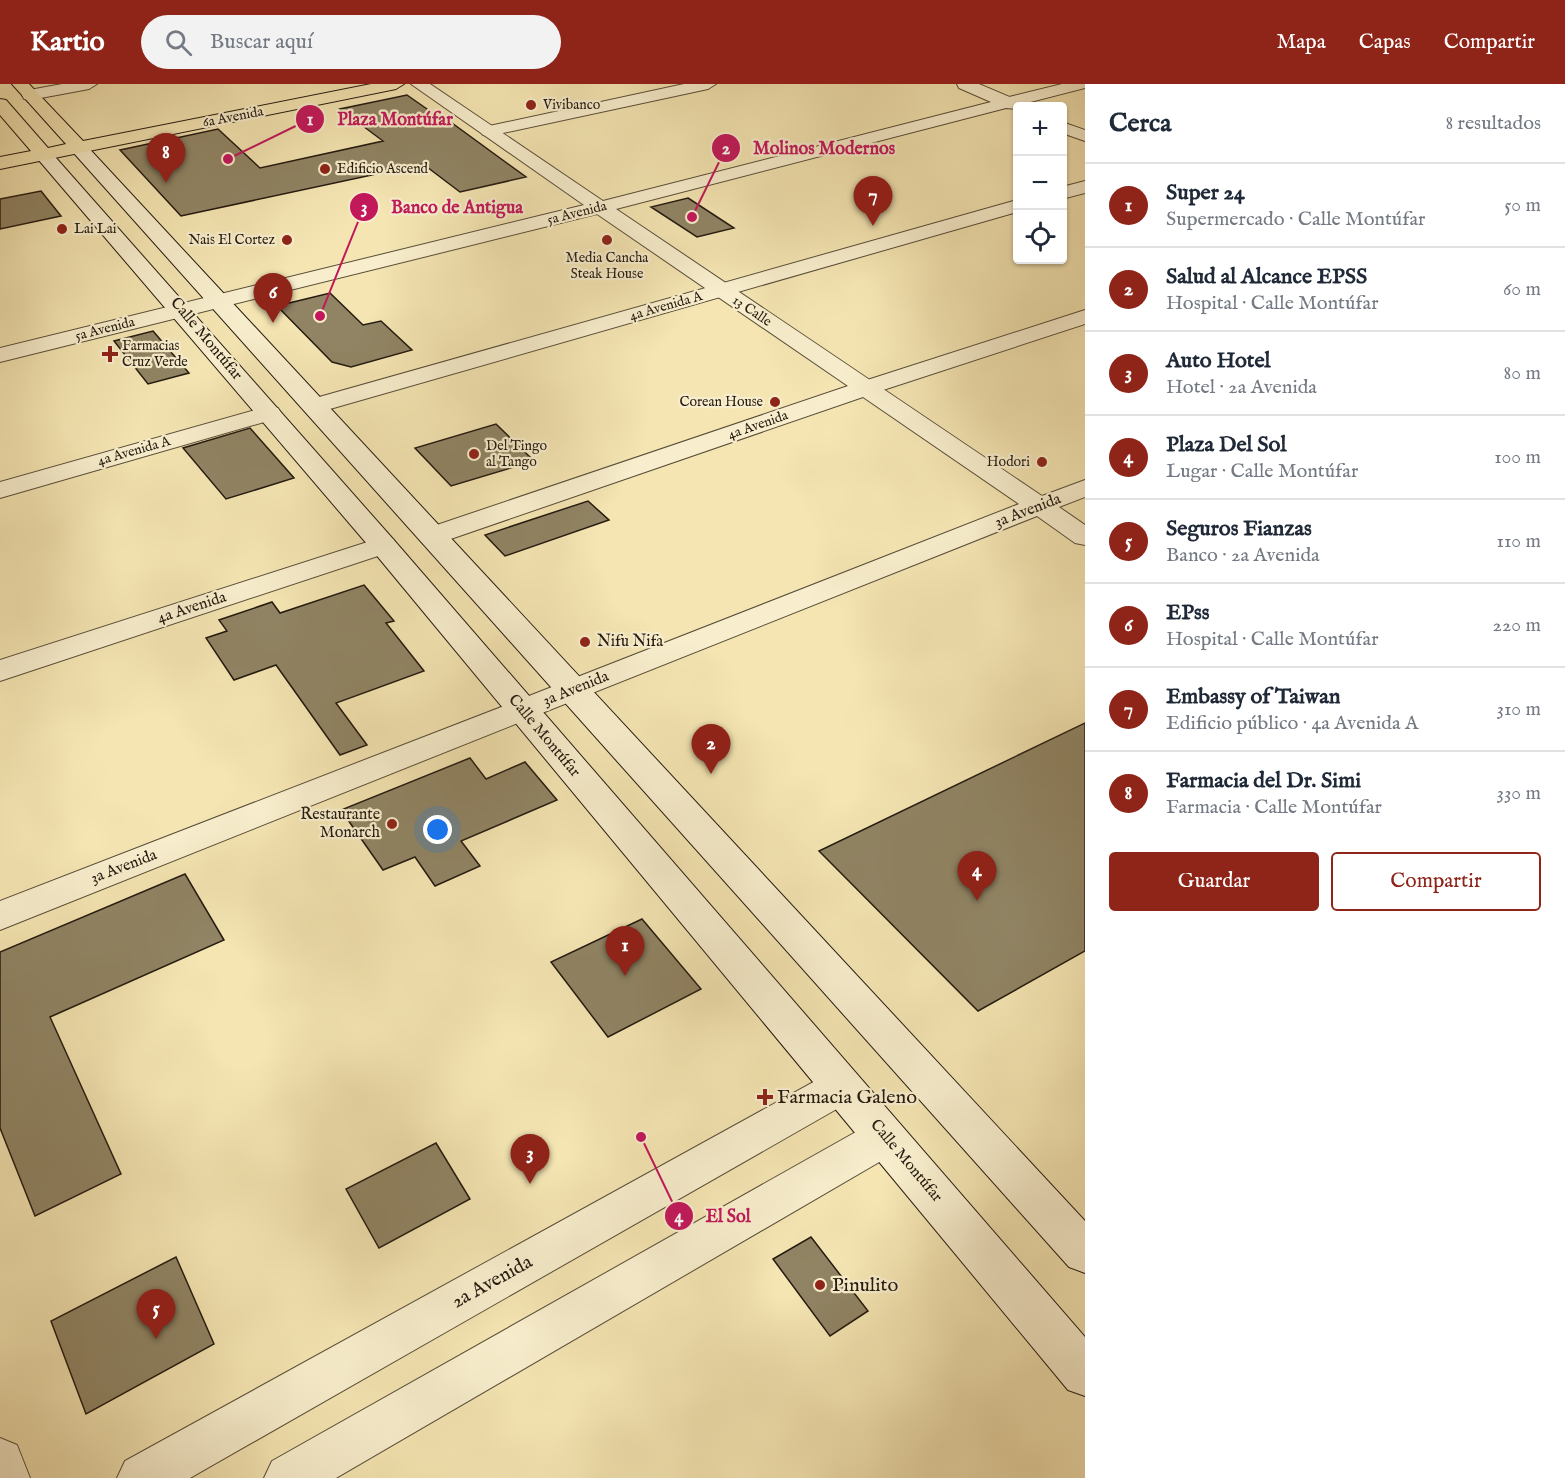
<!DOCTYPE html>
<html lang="es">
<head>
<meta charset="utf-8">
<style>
  body { margin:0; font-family:"IM FELL English",serif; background:#f2f2f3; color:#1f2937 }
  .controls { position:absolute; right:18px; top:18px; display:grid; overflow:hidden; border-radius:6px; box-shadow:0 2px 4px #0004 }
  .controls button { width:54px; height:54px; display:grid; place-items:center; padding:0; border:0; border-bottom:2px solid #e0e1e3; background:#fff; color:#1f2937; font:30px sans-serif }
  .you { position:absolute; left:438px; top:746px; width:21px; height:21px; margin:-15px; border:4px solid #fff; border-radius:50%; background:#1a73e8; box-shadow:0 0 0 9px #1a73e833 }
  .badge { display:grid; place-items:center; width:39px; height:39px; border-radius:50%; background:#8f2418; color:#fff; font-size:20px; font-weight:700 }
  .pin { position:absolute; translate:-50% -50px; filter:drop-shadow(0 2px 3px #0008) }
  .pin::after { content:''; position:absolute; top:32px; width:21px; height:18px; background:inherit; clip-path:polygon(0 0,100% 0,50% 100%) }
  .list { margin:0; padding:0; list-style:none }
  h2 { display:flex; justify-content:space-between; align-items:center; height:78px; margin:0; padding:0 24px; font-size:26px }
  h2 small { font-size:20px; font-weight:400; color:#747a83 }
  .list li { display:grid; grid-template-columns:39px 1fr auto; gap:18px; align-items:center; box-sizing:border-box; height:84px; padding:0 24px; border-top:2px solid #e0e1e3 }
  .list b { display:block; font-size:22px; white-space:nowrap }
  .list p { margin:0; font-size:20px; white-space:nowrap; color:#747a83 }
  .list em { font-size:20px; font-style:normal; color:#747a83 }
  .actions { display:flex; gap:12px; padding:18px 24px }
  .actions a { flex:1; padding:14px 0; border:2px solid #8f2418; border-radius:6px; text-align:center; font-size:21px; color:#8f2418 }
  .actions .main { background:#8f2418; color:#fff }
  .icon { flex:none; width:33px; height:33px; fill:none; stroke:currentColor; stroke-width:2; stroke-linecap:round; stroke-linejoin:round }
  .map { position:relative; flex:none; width:1085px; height:1394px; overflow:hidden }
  header { display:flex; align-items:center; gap:36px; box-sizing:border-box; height:84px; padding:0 30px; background:#8f2418; color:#fff }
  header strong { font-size:28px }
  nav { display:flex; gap:33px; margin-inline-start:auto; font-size:21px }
  .search { width:420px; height:54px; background:#f2f2f3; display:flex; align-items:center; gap:15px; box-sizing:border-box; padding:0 21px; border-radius:33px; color:#747a83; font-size:22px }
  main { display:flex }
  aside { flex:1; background:#fff }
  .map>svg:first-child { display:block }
  .building { fill:#908464; stroke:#241a10; stroke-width:1.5 }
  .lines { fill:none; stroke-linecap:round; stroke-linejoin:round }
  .minor-casing { stroke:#584d38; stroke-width:2 }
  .tertiary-casing { stroke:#584d38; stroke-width:2 }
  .secondary-casing { stroke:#241a10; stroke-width:2 }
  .primary-casing { stroke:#241a10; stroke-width:2 }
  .minor { fill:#f8eecd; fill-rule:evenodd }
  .tertiary { fill:#f8eecd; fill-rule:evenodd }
  .secondary { fill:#f8eecd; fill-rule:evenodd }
  .primary { fill:#f4e5b2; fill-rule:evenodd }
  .poi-dot { fill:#8f2418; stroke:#f8eecd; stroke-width:2 }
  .labels { text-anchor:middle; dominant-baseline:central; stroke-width:4.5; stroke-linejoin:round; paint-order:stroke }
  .far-poi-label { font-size:14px; fill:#241a10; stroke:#f8eecd; text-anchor:start }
  .far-street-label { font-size:14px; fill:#241a10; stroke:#f8eecd }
  .street-label { font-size:16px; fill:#241a10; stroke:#f8eecd }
  .poi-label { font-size:16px; fill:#241a10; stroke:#f8eecd; text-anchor:start }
  .near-poi-label { font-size:20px; fill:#241a10; stroke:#f8eecd; text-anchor:start }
  .near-street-label { font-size:20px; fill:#241a10; stroke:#f8eecd }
  .leader { fill:none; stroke:#c2185b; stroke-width:2 }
  .callout-dot { fill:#c2185b; stroke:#f8eecd; stroke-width:2 }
  .mark-label { font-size:18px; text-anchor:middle; font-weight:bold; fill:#fff }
  .callout-label { font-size:18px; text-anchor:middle; font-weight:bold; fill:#c2185b; stroke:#f8eecd; stroke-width:4.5; stroke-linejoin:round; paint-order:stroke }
</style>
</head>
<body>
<header>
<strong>Kartio</strong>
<div class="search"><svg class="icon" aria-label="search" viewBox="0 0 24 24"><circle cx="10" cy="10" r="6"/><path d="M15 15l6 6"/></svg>Buscar aquí</div>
<nav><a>Mapa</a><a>Capas</a><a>Compartir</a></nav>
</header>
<main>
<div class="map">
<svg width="1085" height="1394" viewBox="0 0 1085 1394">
  <rect width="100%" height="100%" fill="#f4e5b2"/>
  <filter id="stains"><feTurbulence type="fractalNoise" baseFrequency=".00333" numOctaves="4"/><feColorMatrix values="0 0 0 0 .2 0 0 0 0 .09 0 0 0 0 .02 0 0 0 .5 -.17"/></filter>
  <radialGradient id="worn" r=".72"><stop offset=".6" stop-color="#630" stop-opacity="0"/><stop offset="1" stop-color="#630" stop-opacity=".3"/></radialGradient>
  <path class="building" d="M407 11 437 32 441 31 526 93 460 108 423 80 181 132 120 66 218 45 260 84 383 57 340 25Z
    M41 107 61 132 0 145V115Z
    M688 114 734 144 697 153 651 123Z
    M330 209 363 241 381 237 412 266 351 283 332 278 277 222Z
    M153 247 189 289 148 300 114 257Z
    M496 340 534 377 451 402 415 364Z
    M250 344 294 394 226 415 183 364Z
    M588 417 609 436 505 472 485 451Z
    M364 501 394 537 386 539 424 587 336 619 367 661 340 671 276 581 234 596 206 554 227 547 219 536 272 518 280 529Z
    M1085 639V867L978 927 819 767Z
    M470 674 486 695 525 678 557 716 461 757 480 782 435 802 415 773 383 786 341 726Z
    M185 790 224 856 50 933 121 1090 35 1132 0 1044V868Z
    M642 835 701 905 608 953 551 878Z
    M436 1059 470 1115 379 1164 346 1105Z
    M811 1153 868 1227 830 1252 773 1175Z
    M176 1173 214 1260 86 1330 51 1237Z"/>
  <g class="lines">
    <defs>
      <path id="minor" d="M62 0H97L89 5 30 16 24 15 22 11 24 7Z
        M684 0H716L708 5 489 52 483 51 480 47 483 43 489 42Z
        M1062 0H1085V4L1007 24 1001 23 998 19 1001 15Z
        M1085 97V109L1062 115V103Z
        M1017 116V128L323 327 314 329 305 327 302 322 305 317Z
        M1085 226V240L874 309 866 311 858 309 854 304 858 299Z
        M269 322 278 324 281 329 278 334 0 414V398Z
        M383 453 393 455 397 461 393 467 0 597V576Z
        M522 615 533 619 538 626 533 633 0 846V817Z
        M842 985 856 990 862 1002 856 1014 190 1394H117L125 1377 828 990Z
        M885 1035 900 1040 906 1053 900 1066 336 1394H264L272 1377 870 1040Z"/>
      <path id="tertiary" d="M411 0H430L603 117 991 18 959 4 957 0H979L1019 17 1022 21 1017 22V25L1006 24 616 125 1042 412 1085 396V413L1059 423 1085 441V461L1075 459 1037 432 522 637 511 633 506 626 511 619 1019 420 863 313 442 458 432 460 422 458 418 452 422 446 848 302 597 130 0 278V264L584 121Z
        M1062 38 1085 46V57L1062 49Z
        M0 1354 17 1361 30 1394H0Z"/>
      <path id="secondary" d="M78 58 84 59 1085 1137V1189L1069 1183 72 67 69 63 72 59Z
        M43 65 49 66 393 455 1085 1253V1312L1068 1306 373 467 37 74 34 70 37 66Z"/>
      <path id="primary" d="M12 0H29L83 57 371 0H404L396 5 0 85V73L31 67 0 31V15L6 16 48 64 66 60Z"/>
    </defs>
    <use href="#minor" class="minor-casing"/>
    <use href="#tertiary" class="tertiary-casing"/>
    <use href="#secondary" class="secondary-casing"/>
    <use href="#primary" class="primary-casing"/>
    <use href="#minor" class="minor"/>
    <use href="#tertiary" class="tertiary"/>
    <use href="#secondary" class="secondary"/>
    <use href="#primary" class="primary"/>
  </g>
  <g class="poi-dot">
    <circle cx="531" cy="21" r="6"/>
    <circle cx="325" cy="85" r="6"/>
    <circle cx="62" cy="145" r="6"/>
    <circle cx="287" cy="156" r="6"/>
    <circle cx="607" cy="156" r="6"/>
    <path d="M107 261h6v6h6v6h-6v6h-6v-6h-6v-6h6z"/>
    <circle cx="775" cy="318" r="6"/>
    <circle cx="474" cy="370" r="6"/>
    <circle cx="1042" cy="378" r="6"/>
    <circle cx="585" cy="558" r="6"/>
    <circle cx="392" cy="740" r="6"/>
    <path d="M762 1004h6v6h6v6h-6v6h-6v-6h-6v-6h6z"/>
    <circle cx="820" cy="1201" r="6"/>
  </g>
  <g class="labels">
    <g class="far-poi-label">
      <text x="543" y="21">Vivibanco</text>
      <text x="337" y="85">Edificio Ascend</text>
      <text x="74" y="145">Lai Lai</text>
      <text x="275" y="156" text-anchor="end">Nais El Cortez</text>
      <text x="607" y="174" text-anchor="middle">Media Cancha<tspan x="607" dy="16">Steak House</tspan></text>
      <text x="122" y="262">Farmacias<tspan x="122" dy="16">Cruz Verde</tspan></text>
      <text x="763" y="318" text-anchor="end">Corean House</text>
      <text x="486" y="362">Del Tingo<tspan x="486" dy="16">al Tango</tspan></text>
      <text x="1030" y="378" text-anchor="end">Hodori</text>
    </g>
    <g class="far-street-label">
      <text transform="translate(233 33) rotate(-11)">6a Avenida</text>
      <text transform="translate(577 129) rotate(-14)">5a Avenida</text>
      <text transform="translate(666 222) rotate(-16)">4a Avenida A</text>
      <text transform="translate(752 227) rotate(34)">13 Calle</text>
      <text transform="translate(105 245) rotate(-14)">5a Avenida</text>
      <text transform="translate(758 341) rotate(-19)">4a Avenida</text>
      <text transform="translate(134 367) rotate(-16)">4a Avenida A</text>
    </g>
    <g class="street-label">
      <text transform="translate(206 255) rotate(50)">Calle Montúfar</text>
      <text transform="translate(1028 427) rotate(-21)">3a Avenida</text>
      <text transform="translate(192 524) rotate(-18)">4a Avenida</text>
      <text transform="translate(576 605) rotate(-22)">3a Avenida</text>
      <text transform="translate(544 652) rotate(50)">Calle Montúfar</text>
      <text transform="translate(124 783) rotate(-21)">3a Avenida</text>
      <text transform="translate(906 1077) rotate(50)">Calle Montúfar</text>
    </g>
    <g class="poi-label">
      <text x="597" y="558">Nifu Nifa</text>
      <text x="380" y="731" text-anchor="end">Restaurante<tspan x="380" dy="18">Monarch</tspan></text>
    </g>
    <g class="near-poi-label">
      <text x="777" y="1013">Farmacia Galeno</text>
      <text x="832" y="1201">Pinulito</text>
    </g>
    <g class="near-street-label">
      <text transform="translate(492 1198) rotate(-29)">2a Avenida</text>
    </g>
  </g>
  <path class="leader" d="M228 75L310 35M692 133L726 64M320 232L364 123M641 1053L679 1132"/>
  <g class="callout-dot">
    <circle cx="228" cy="75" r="6"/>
    <circle cx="692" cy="133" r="6"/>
    <circle cx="320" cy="232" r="6"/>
    <circle cx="641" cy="1053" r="6"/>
    <circle cx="310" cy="35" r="15"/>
    <circle cx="726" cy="64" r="15"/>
    <circle cx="364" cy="123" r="15"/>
    <circle cx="679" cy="1132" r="15"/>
  </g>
  <g class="mark-label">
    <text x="310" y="41">1</text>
    <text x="726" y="70">2</text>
    <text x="364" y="129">3</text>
    <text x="679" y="1138">4</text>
  </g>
  <g class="callout-label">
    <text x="395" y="41">Plaza Montúfar</text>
    <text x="824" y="70">Molinos Modernos</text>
    <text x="457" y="129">Banco de Antigua</text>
    <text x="728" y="1138">El Sol</text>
  </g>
  <rect width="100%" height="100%" filter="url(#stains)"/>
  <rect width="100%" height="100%" fill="url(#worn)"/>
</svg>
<div class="controls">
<button>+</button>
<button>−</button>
<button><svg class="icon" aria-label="locate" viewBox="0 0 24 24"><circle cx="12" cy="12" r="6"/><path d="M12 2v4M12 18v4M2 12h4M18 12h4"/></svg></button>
</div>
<div class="you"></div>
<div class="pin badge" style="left:625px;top:892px">1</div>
<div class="pin badge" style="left:711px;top:690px">2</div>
<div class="pin badge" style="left:530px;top:1100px">3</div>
<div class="pin badge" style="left:977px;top:817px">4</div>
<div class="pin badge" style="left:156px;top:1255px">5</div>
<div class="pin badge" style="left:273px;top:239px">6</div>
<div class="pin badge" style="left:873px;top:142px">7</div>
<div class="pin badge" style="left:166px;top:99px">8</div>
</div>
<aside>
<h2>Cerca<small>8 resultados</small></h2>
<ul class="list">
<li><span class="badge">1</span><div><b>Super 24</b><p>Supermercado · Calle Montúfar</p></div><em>50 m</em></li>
<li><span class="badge">2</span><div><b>Salud al Alcance EPSS</b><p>Hospital · Calle Montúfar</p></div><em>60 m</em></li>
<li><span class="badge">3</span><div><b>Auto Hotel</b><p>Hotel · 2a Avenida</p></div><em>80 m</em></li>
<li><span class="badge">4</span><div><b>Plaza Del Sol</b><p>Lugar · Calle Montúfar</p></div><em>100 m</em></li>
<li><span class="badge">5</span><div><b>Seguros Fianzas</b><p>Banco · 2a Avenida</p></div><em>110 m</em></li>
<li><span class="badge">6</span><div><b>EPss</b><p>Hospital · Calle Montúfar</p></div><em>220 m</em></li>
<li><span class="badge">7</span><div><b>Embassy of Taiwan</b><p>Edificio público · 4a Avenida A</p></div><em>310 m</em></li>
<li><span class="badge">8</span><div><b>Farmacia del Dr. Simi</b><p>Farmacia · Calle Montúfar</p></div><em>330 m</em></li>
</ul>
<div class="actions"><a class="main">Guardar</a><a>Compartir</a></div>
</aside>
</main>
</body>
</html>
